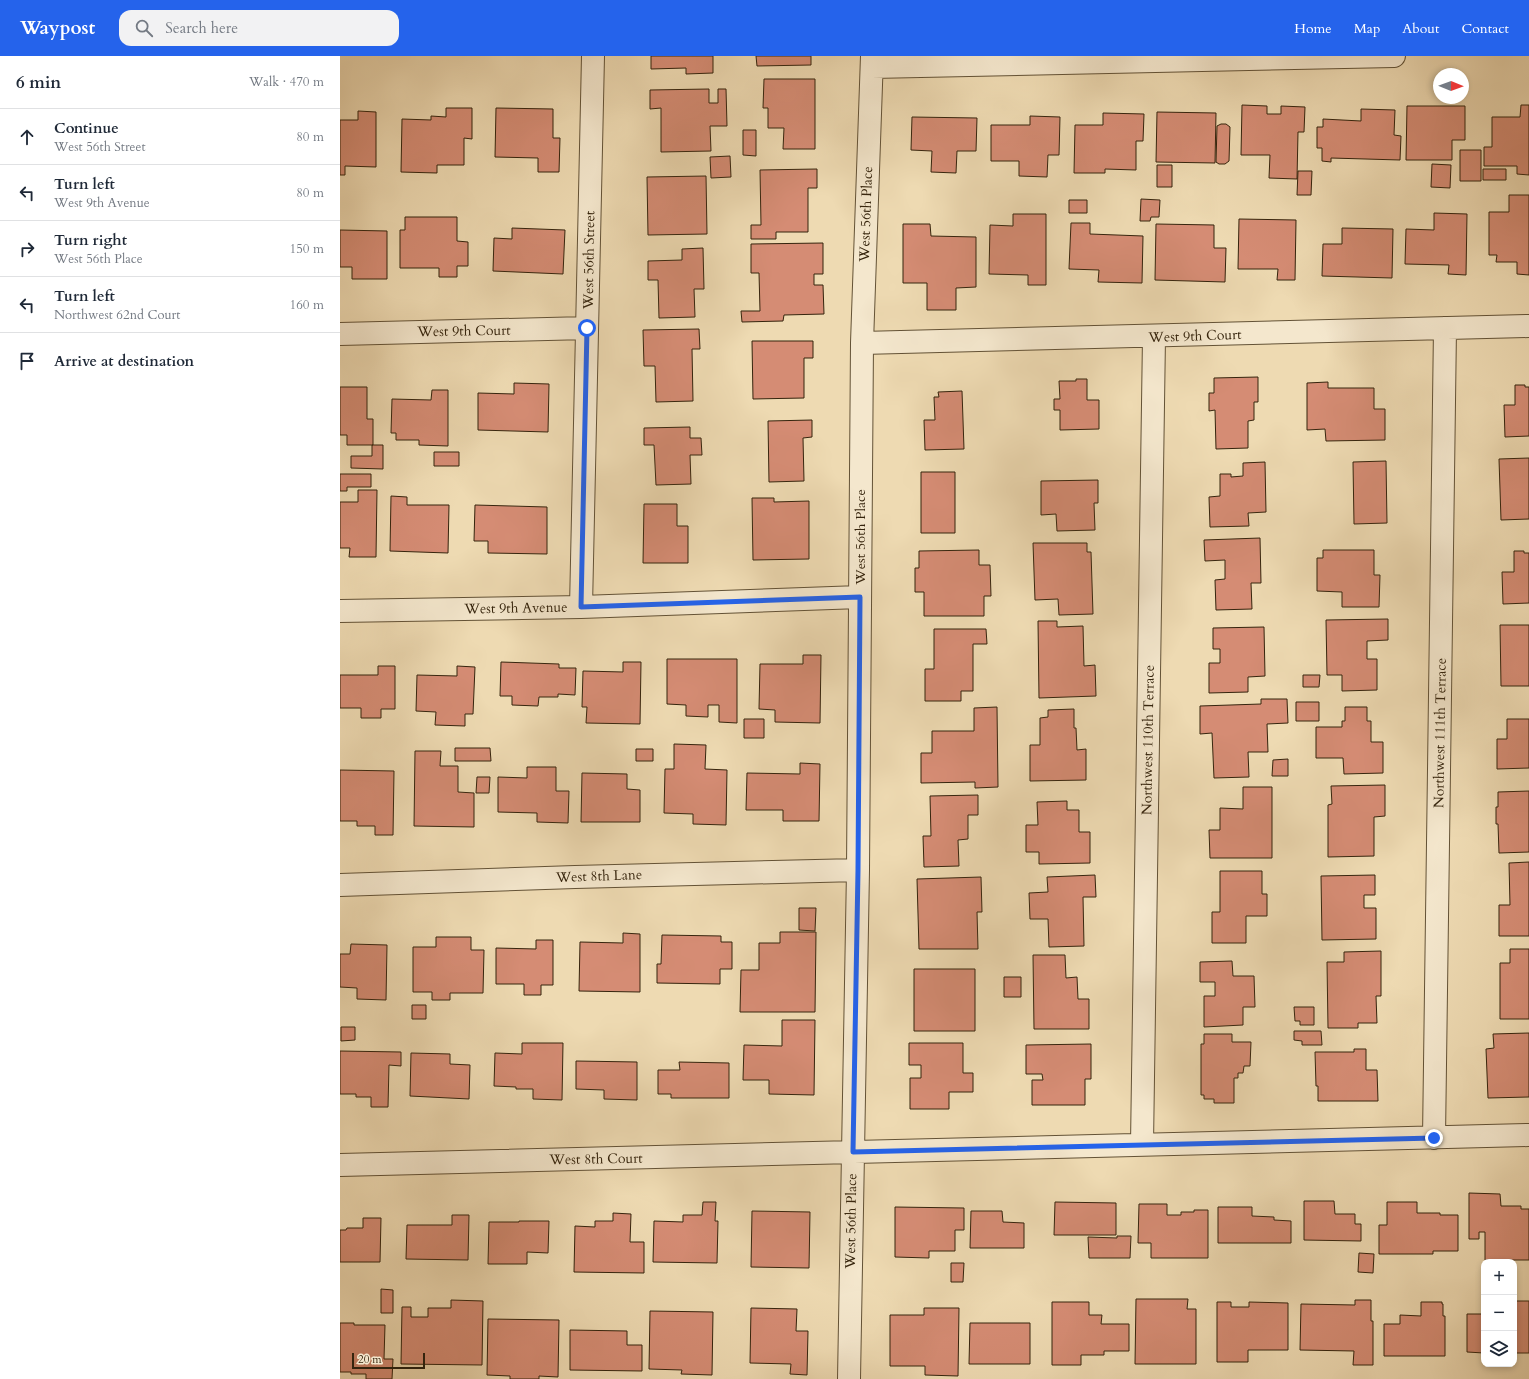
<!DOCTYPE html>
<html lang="en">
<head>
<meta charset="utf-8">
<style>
  body { margin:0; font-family:Cardo,serif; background:#f2f2f3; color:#1f2937 }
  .controls { position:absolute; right:12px; bottom:12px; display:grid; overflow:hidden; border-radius:8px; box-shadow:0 2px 6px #0003 }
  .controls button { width:36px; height:36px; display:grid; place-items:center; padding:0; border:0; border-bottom:1px solid #e0e1e3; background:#fff; color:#1f2937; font:20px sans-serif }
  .compass { position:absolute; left:1093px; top:12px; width:36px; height:36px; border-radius:50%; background:#fff; box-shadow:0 2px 6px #0003; rotate:91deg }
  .scale { position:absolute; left:12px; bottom:10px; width:73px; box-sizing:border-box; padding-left:4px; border:2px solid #35240d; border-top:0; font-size:11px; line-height:14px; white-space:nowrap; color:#35240d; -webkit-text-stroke:3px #f4e7cd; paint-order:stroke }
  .stop { position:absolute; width:12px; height:12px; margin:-9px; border:3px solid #2563eb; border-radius:50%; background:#fff }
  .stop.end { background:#2563eb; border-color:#fff; box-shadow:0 1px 4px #0008 }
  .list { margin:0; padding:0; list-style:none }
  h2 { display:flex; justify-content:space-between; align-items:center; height:52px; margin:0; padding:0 16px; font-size:17px }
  h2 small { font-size:13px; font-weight:400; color:#747a83 }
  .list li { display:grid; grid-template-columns:26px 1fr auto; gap:12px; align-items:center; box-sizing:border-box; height:56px; padding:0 16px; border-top:1px solid #e0e1e3 }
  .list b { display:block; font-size:15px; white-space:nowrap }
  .list p { margin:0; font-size:13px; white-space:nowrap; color:#747a83 }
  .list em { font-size:13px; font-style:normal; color:#747a83 }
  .icon { flex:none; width:22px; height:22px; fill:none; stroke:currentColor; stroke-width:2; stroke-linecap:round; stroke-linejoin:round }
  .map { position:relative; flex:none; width:1189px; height:1323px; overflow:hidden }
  header { display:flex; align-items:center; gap:24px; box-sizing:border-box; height:56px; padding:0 20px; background:#2563eb; color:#fff }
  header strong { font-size:19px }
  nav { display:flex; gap:22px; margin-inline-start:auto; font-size:14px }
  .search { width:280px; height:36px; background:#f2f2f3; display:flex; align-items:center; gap:10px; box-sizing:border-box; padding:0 14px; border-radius:12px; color:#747a83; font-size:15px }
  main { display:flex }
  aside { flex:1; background:#fff }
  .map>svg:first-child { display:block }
  .building { fill:#d58c74; stroke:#35240d }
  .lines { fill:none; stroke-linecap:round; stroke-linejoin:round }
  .minor-casing { stroke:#635236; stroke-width:24 }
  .minor { stroke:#f4e7cd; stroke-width:22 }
  .route { stroke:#2563eb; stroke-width:5 }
  .labels { text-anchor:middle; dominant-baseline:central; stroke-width:3; stroke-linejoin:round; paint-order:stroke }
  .street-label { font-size:14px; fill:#35240d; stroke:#f4e7cd }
</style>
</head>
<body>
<header>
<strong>Waypost</strong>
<div class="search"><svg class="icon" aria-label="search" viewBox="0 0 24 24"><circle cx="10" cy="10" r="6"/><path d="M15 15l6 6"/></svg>Search here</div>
<nav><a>Home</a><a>Map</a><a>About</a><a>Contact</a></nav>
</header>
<main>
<aside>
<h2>6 min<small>Walk · 470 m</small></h2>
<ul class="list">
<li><svg class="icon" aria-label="ahead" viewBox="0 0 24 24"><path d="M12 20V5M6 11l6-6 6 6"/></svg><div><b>Continue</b><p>West 56th Street</p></div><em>80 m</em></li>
<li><svg class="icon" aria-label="left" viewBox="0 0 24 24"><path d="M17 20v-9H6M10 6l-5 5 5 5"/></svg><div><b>Turn left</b><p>West 9th Avenue</p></div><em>80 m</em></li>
<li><svg class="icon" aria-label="right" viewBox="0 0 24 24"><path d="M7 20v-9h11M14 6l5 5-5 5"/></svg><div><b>Turn right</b><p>West 56th Place</p></div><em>150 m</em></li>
<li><svg class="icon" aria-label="left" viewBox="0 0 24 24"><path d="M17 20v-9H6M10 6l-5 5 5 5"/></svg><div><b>Turn left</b><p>Northwest 62nd Court</p></div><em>160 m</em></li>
<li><svg class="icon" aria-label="arrive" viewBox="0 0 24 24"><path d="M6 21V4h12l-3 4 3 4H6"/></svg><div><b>Arrive at destination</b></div></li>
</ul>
</aside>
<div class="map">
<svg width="1189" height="1323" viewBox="0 0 1189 1323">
  <rect width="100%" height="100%" fill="#eedab2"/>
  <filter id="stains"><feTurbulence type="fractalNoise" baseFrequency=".005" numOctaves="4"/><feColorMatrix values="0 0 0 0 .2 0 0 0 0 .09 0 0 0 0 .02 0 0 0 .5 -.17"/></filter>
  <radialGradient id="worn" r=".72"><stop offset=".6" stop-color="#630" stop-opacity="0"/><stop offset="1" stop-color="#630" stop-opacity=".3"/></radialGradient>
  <path class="building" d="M311 0H373V17L346 18V12L311 13Z
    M416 0H471V9L417 10Z
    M424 23H475V93H443L444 72H428V52H423Z
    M369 33V47H378V33H386L387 70H370L371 95 321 96V52L310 53V34Z
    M902 49 927 50V58H941V50L965 51 964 76H958L957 123 929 122 930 99H901Z
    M1181 49H1189V119L1177 118V110H1144V91H1152V61H1180Z
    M1067 50H1125V84H1112V104H1066Z
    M106 52H132V83L124 82V109H97V117L61 116 62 63 91 64V60L106 61Z
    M156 52 213 53V82H220L219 116H198V102L155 101Z
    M1021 53 1055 54 1054 79 1061 80 1060 104 991 102V106L982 105V92H977V71H983V63L1021 65Z
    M18 55 36 56V111L5 110V119H0V64H18Z
    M817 56 876 57 875 107 816 106Z
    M763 57 804 58 803 85H796V114L765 113V117H734L735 69H763Z
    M690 60 720 61 719 99H708L707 121 679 120V105H651V69H690Z
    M572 61 637 62 636 95H617L616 117 591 116 592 95 571 94Z
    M881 68H886L890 71 889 105 885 108H879L876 106 877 70Z
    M403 74H416V100L403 99Z
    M1120 94H1141V125H1120Z
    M390 100 391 121 371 122 370 101Z
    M1092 108 1111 109 1110 132 1091 131Z
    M817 109H832V131H817Z
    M477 113V132H468V176H436V183H411V169H421L420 114Z
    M1143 113H1166V124H1143Z
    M958 115H972L971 139H957Z
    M366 120 367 178 308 179 307 121Z
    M1169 139H1189V219L1177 218V206H1156L1157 199H1149V156H1169Z
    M801 143 820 144 819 161H811L810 165H800Z
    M729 144H747V157H729Z
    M1094 157 1127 158 1126 219 1108 218 1109 209 1065 208 1066 173 1094 174Z
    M673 158H706V229H688V219L649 218 650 169 673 170Z
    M65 161H117V185L128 186V210H117V221H99V212H60V174H65Z
    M899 163 956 164 955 224H937L938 213H898Z
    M731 167H750V178L803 180 802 227 758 226 759 214 729 213Z
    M563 168H590L591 180 636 181V231L616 232V254H587V227H563Z
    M816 168 874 169V192H886L885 226 815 224Z
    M172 172 225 174 223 218 153 215 154 182 172 183Z
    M1002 172 1053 173 1052 222 982 220 983 188H1002Z
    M0 174 47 175V223H12V211H0Z
    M483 187V218H474V229H483L484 258 444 259 443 265 402 266 401 255H420L419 217H411V188Z
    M363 192 364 233H354L355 261 319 262 318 224H308V205L342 204V193Z
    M359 273 360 293H352L353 345 316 346 315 310H304L303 274Z
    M412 285H473V302H464V342L413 343Z
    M918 321V346H914V364L908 365V392L876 393 875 354 869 355V337H874V322Z
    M736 323H747V344H759V373L720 374V354H714V343H720L719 325H736Z
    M988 326V332H1034V353H1045V384L986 385 985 373 967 374V327Z
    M174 327 209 328 208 376 138 374V337L174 338Z
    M1175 329H1185V331H1189V380L1165 381 1164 349H1175Z
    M0 331H27V363H33V389H7V379H0Z
    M92 334H108V390L79 389V384H56V377H51L52 343 91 344Z
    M622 335 624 393 585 394 584 364H595L594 341H599L598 336Z
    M472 364V381L463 382 464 425 429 426 428 365Z
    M350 371V382H361L362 399H350L351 428 316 429 314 389H304V372Z
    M32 389H43V413L11 412V400H32Z
    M94 396H119V410H94Z
    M1189 402V463L1161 464 1159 403Z
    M1046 405 1047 467 1014 468 1013 406Z
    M925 406 926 456 908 457 909 470 870 471 869 441 880 440V418H891V421L903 420V407Z
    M581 416H615V477H581Z
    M0 418H31V431H7V435H0Z
    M758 424V447H754L755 474 717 475 716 458 701 459V425Z
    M18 434H37L36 501H9L10 492H0V446H18Z
    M51 440 67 441V449H109L108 497 50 495Z
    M412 442H434V446L469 445V503L413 504Z
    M304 448H337V470H348V507H303Z
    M135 449 207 451V498L148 497V485H134Z
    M920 482 921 527H911L912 553 876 554 875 524 885 523V504L865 505 864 484Z
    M693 487H747V496H751L753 558 719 559 718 543 695 544Z
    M639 494V509H650L651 540H644V560H584V536H575V512H579V495Z
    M983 494H1034V519H1040L1039 551H1002V536L977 535V502H983Z
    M1174 495H1184V497H1189V547L1163 548 1162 516H1174Z
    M1048 563V584L1027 585V603H1037V634L1002 635V619H987L986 564Z
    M698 565H717V571L743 570 744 610 755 609 756 640 699 642Z
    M1160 569H1189V630H1161Z
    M924 571 925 620 908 621V636L869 637V607H880V593H873V572Z
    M594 573H646L647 588H633V635H621V645H585V613H594Z
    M463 599H481L480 667 435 666V654L419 653 420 608H463Z
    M327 603H397V667L379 666V649H368V661L346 660V649L327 648Z
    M161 606 219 608V612H236L235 639 218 638V641H199L198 650 172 649V640H160Z
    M283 606H301L300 668 246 667 247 651H242L243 615 283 616Z
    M38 610H55V653H41V662H21V652H0V619H38Z
    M117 610 135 611 133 658H125V670L95 669 96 656 76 655 77 619 117 620Z
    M963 619H980L979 631H963Z
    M921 643H947L948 667 927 668 928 696H908L909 721 874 722 872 677 860 678V650L921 648Z
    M956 646H979V665H956Z
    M657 651 658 731 635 732V726L581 727V697H592V675H634V652Z
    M1005 651H1027V665H1031V686H1043V717L1004 718 1003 702H976V671H1002V665H1005Z
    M734 653V672H736L737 694 746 693V724L690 725V689H700V662L708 661V654Z
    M404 663H424V682H404Z
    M1167 663H1189V712L1157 713V683H1167Z
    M334 688 366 689 365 713 387 714 386 769 353 768V758L324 757 325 713H334Z
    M115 692H150L151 705H115Z
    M296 693H313V705H296Z
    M75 695H101L100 710H118V736L134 737V771L74 770Z
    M948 703V720H932L933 704Z
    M460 707 480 708 479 765H443V754H406L407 717 460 718Z
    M187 711H216V735H229L228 767 197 766V757L158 756V721L187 722Z
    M0 714 54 715 53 779H35V770H17V765H0Z
    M242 717 287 718V733L300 734V766H241Z
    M137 721H150L149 737H136Z
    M1045 729V760L1034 761V800L988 801V749L992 748 991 730Z
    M903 731H932V802H870L869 774H880V752L903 753Z
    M1189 735V796L1159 797 1158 768H1156V751H1158V736Z
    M638 739V759H628V783L618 784 619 810 584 811 583 780H591L590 740Z
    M727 745V754H739V776H750V807L699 808V796H686V769H698L697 746Z
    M1189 806V880H1159V849H1170L1169 807Z
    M880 815H922V838H927V860H906V887H872V856H880Z
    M755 819 756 841H743L744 890 709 891 708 863H690L689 837 708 836 707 821Z
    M1035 819V839H1024V852H1036V883L982 884 981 820Z
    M641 821 642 856H637L638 893H579L577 823Z
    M459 852H476L475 875 459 874Z
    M440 876H476L475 956H400L401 914H419V887H440Z
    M283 877 300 878V936L239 935 240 886 283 887Z
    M322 879 381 880V886H392V913H380V928L317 927V908H321Z
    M96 881H131V894H144L143 937H110V944H92V936H73V891H96Z
    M196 884H213V929H201V939H184V928H156V892L196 893Z
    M11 888 47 889 46 944 17 943V932L0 931V898H10Z
    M1170 893H1189V963H1160V907H1170Z
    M1041 895V940H1036L1037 967H1018V972H988L987 906H1004V896Z
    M693 899H725L726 922 737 921 738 943H749V973H694Z
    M892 905 893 920H914L915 951H903V969L864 971V940H875V926H860V906Z
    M574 913H635V975H574Z
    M664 921H681V941H664Z
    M72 949H86V963H72Z
    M954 951H974V969H960V965H955Z
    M442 964H475L474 1039 429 1038V1024H403L404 989 442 990Z
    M1 971H15V984L1 985Z
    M954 975H981L982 989H962V985L954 984Z
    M1189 977V1041L1148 1042 1146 993 1154 992 1153 978Z
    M864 978H892V986H911L910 1010H904L903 1017H898V1022H894V1047H874V1043H864V1039H861V988H864Z
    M182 987H223L222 1044 193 1043V1033H176V1031L154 1030 155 997 182 998Z
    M569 987H623V1017H633V1036H609V1053H570V1022H581V1009H569Z
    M751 988V1023H745V1049H692V1024H703L702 1018H686V989Z
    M1014 993H1026V1014H1037L1038 1045H978V1030H976L975 996H1014Z
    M0 995 61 996V1010L49 1009 48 1051H31V1041H16V1038H0Z
    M71 997 110 998V1008L130 1009 129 1043 70 1040Z
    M236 1005 297 1006V1044L264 1043V1034L236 1033Z
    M339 1006 389 1007V1042H331V1038H318V1014H340Z
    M1129 1137 1160 1138 1161 1150H1181V1153H1189V1204H1145V1176H1139V1183H1129Z
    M964 1145H994L995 1158H1015V1168H1021V1185L964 1184Z
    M363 1146H376L375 1165H378L377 1207 313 1206 314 1165 343 1166V1159H362Z
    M715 1146 776 1147V1179H714Z
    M1047 1146H1077V1157H1100V1159H1118V1195H1093V1198H1039V1169H1047Z
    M799 1148H827V1159H841V1156H854V1154H868V1202H811V1187H798Z
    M555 1151 624 1152V1174H615V1195H589V1202L555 1201Z
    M878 1151H912V1160L934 1161V1164L951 1165V1187H878Z
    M412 1155 470 1156 469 1212 411 1211Z
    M631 1155H662L663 1166 684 1167V1192H630Z
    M273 1157 291 1158 290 1186H304V1217L234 1216 235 1170 255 1171V1165H273Z
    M112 1159H129L128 1204 66 1203 67 1169H112Z
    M23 1162H41L40 1206H0V1174H6L7 1172H23Z
    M179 1165H209L208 1197 187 1196V1208H148L149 1166H179Z
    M777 1180H791L790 1202H749L748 1181 777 1182Z
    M1019 1197 1034 1198 1033 1217 1018 1216Z
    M611 1207H624L623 1226H611Z
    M41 1233 53 1234V1257H41Z
    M796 1243H848L847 1253H856V1308H795Z
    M111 1244 143 1245 142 1309 61 1308 62 1251H71V1261H88V1252H111Z
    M1015 1244H1031V1265H1033V1309H1013L1014 1295 960 1294 961 1248 1015 1249Z
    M1174 1245H1189V1297H1174Z
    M712 1246H749V1259H762L761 1268H789V1295H764V1299H741V1309H712Z
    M877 1246H891V1251H909V1246L948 1247V1294H908V1306H877Z
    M1081 1246H1102V1248H1103V1260H1105V1300H1044V1268H1060V1259L1081 1260Z
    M411 1252 457 1253 456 1275H468L467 1319 450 1318 451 1308 410 1307Z
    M584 1252H619L618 1320 585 1319V1310H550V1259H584Z
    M310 1255 373 1256 372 1319 341 1318 342 1314 309 1313Z
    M1127 1258H1144V1297L1127 1296Z
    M148 1263 219 1264 218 1321 199 1320V1323H170V1320L147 1319Z
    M0 1267H14V1269H45L44 1303H53L52 1323H26V1318H11V1316H0Z
    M630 1267H690V1308H629Z
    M230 1274 287 1275V1289H302V1315L230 1314Z"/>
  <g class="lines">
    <defs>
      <path id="minor" d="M532 11 1054 0
        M0 278 247 272
        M522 287 1189 270
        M241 551 253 0
        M0 555 241 551 520 541
        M0 829 235 821 518 814
        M1094 1082 1105 272
        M802 1088 814 281
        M0 1109 1189 1079
        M509 1323 518 814 522 287 532 0"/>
    </defs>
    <use href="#minor" class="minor-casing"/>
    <use href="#minor" class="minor"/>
  </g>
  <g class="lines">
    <path class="route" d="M247 272 241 551 520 541 518 814 513 1096 1094 1082"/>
  </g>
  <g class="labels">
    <g class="street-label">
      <text transform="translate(526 158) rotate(-88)">West 56th Place</text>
      <text transform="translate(249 204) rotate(-89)">West 56th Street</text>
      <text transform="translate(124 275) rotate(-1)">West 9th Court</text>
      <text transform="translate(855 280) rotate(-2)">West 9th Court</text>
      <text transform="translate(520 481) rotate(-90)">West 56th Place</text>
      <text transform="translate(176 552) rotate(-1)">West 9th Avenue</text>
      <text transform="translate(1100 677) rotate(-89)">Northwest 111th Terrace</text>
      <text transform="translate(808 684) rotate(-89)">Northwest 110th Terrace</text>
      <text transform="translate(259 820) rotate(-2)">West 8th Lane</text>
      <text transform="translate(256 1103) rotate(-1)">West 8th Court</text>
      <text transform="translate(511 1165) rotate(-89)">West 56th Place</text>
    </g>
  </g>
  <rect width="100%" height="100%" filter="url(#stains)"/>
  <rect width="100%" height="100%" fill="url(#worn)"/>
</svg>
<div class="controls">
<button>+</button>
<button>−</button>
<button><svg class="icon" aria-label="layers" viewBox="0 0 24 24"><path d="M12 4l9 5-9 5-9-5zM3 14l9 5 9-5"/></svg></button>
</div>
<svg class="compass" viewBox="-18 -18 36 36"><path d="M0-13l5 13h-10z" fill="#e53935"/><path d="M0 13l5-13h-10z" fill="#747a83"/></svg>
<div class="scale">20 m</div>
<div class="stop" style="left:247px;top:272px"></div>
<div class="stop end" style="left:1094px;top:1082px"></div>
</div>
</main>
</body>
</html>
